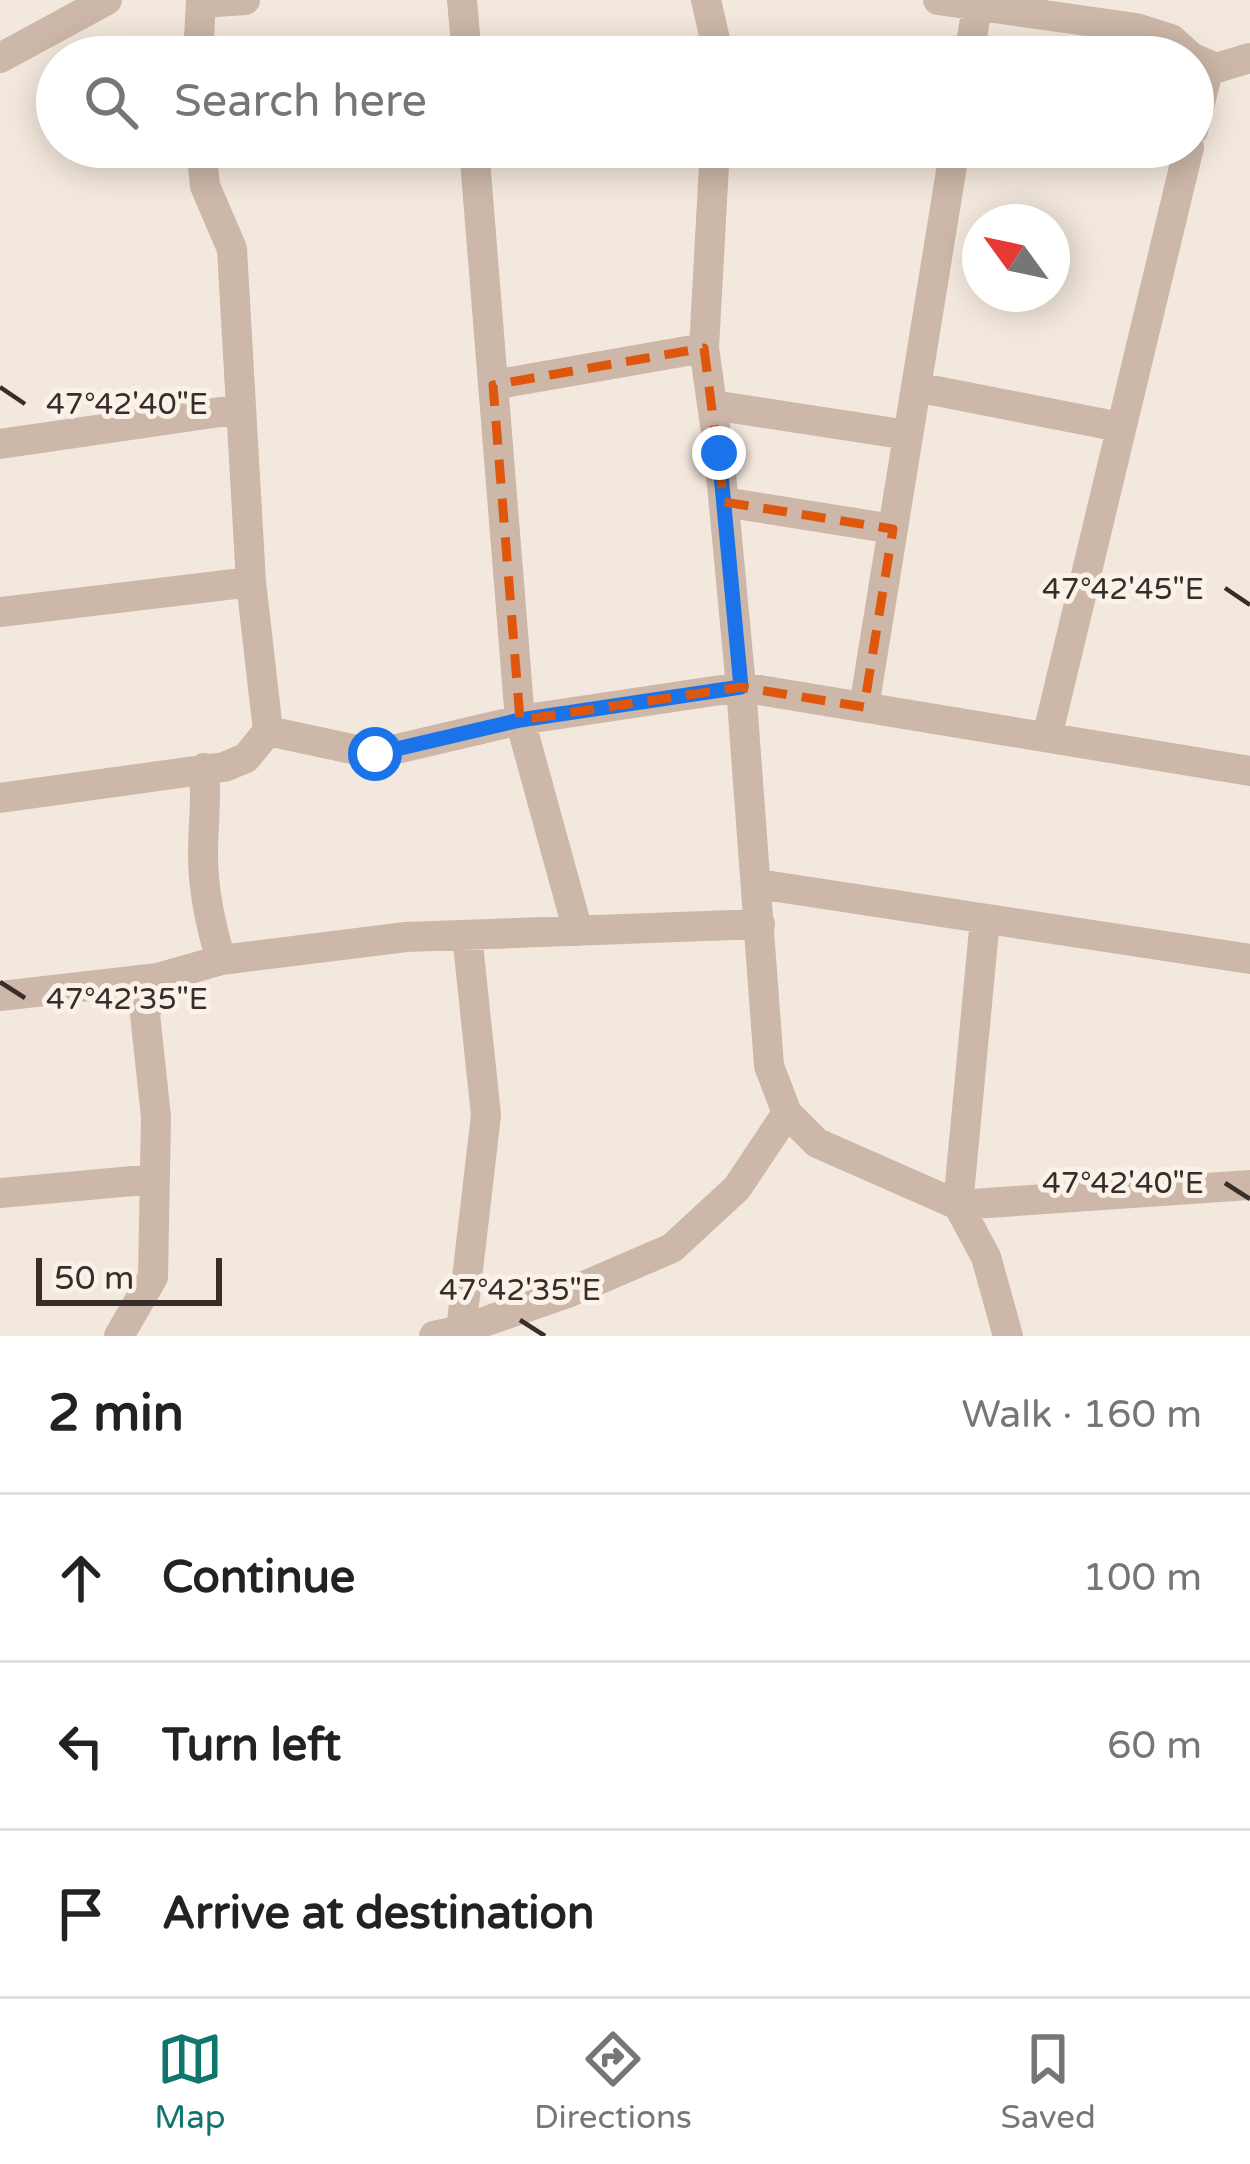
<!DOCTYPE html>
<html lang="en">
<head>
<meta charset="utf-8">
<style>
  body { margin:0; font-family:"Varela Round",sans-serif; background:#f2f2f2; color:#222 }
  .compass { position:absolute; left:962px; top:204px; width:108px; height:108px; border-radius:50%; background:#fff; box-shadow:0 6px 30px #0003; rotate:303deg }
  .scale { position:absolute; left:36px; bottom:30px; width:186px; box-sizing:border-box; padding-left:12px; border:6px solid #382d28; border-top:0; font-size:33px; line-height:42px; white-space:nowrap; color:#382d28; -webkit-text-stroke:9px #faf2e9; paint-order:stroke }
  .stop { position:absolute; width:36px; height:36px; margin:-27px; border:9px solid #1a73e8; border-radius:50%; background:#fff }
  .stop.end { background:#1a73e8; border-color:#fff; box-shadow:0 3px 12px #0008 }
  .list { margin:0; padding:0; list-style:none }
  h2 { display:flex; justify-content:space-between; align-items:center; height:156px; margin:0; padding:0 48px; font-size:51px }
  h2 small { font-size:39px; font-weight:400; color:#767676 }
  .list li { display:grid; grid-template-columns:78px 1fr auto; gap:36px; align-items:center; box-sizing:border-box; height:168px; padding:0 48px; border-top:3px solid #e0e0e0 }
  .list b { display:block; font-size:45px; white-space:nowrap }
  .list em { font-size:39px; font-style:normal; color:#767676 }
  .icon { flex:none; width:66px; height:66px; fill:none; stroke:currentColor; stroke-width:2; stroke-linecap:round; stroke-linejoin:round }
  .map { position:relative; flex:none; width:1250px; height:1336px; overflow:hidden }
  .search { position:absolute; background:#fff; box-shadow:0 6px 30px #0003; left:36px; right:36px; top:36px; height:132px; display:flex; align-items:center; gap:30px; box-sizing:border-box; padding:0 42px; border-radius:66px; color:#767676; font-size:45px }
  .sheet { height:660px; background:#fff }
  nav { display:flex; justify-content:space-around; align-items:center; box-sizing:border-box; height:168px; border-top:3px solid #e0e0e0; background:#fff; font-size:33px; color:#767676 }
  nav a { display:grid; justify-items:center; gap:6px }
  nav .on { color:#0f766e }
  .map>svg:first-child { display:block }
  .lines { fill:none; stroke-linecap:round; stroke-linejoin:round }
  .minor { stroke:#ccb7a8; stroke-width:30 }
  .route { stroke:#1a73e8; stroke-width:15 }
  .marked { fill:none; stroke:#df570d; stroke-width:9; stroke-dasharray:24 15; stroke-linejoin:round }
  .ticks { fill:none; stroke:#382d28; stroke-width:4.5 }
  .ticks-label { font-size:30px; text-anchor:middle; fill:#382d28; stroke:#faf2e9; stroke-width:10; stroke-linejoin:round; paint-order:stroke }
</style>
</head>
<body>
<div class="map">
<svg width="1250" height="1336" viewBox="0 0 1250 1336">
  <rect width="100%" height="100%" fill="#f3e8dd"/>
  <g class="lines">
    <path class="minor" d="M462 0 467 57
      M706 0 719 57
      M938 0 1136 28 1171 39 1191 57
      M201 3 245 0
      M198 57 201 0
      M969 57 977 6
      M0 58 107 0
      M1193 58 1216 68 1250 58
      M1193 130 1209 67
      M474 147 520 720 578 931
      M715 147 704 348 719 453 741 687 769 1066 787 1113 817 1143 958 1205 986 1257 1008 1336
      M493 385 704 348
      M916 387 1120 427
      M712 405 908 435
      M0 444 241 409
      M724 502 893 529
      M0 612 251 582
      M864 707 955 147
      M268 731 375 754 520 720 741 687 1250 771
      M1047 737 1189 147
      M0 798 224 767 246 758 268 731 251 582 232 249 205 186 201 147
      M758 884 1250 959
      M985 919 958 1205 1250 1185
      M221 960 406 937 760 924
      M0 996 158 978
      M0 1193 155 1179
      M461 1330 486 1115 467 935
      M119 1336 153 1277 156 1117 145 1014 158 978 221 960C211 927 203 889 203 855 203 825 207 797 204 768
      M434 1336 461 1330 570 1292 672 1248 737 1188 787 1113"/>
  </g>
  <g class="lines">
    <path class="route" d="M375 754 520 720 741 687 719 453"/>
  </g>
  <path class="marked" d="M704 348 724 502 893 529 864 707 741 687 520 720 493 385Z"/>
  <path class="ticks" d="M0 387 25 404M1225 588 1250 605M0 982 25 998M1225 1183 1250 1199M520 1320 545 1336"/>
  <g class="ticks-label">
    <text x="127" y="414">47°42'40"E</text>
    <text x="1123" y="599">47°42'45"E</text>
    <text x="127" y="1009">47°42'35"E</text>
    <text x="1123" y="1193">47°42'40"E</text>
    <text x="520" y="1300">47°42'35"E</text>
  </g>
</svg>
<svg class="compass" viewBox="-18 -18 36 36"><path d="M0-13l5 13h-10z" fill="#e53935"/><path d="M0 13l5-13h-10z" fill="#767676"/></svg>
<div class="scale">50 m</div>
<div class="stop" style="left:375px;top:754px"></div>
<div class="stop end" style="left:719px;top:453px"></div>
<div class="search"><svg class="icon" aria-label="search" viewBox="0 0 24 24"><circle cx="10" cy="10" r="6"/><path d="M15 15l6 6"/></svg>Search here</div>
</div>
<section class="sheet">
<h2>2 min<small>Walk · 160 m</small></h2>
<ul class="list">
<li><svg class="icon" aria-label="ahead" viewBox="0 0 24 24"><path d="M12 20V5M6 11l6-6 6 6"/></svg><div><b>Continue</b></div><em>100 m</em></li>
<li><svg class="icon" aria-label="left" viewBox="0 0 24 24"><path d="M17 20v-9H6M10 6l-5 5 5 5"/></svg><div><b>Turn left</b></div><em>60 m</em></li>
<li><svg class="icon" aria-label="arrive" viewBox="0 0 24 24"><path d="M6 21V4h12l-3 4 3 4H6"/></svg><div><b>Arrive at destination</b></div></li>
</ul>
</section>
<nav>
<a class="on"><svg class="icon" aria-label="map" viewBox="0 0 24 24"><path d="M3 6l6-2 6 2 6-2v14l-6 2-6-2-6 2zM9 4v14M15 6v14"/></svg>Map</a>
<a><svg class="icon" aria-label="directions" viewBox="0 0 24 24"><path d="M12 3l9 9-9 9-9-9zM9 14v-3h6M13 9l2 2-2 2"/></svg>Directions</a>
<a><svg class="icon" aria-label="saved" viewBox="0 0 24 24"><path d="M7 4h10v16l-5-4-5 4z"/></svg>Saved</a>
</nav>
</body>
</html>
